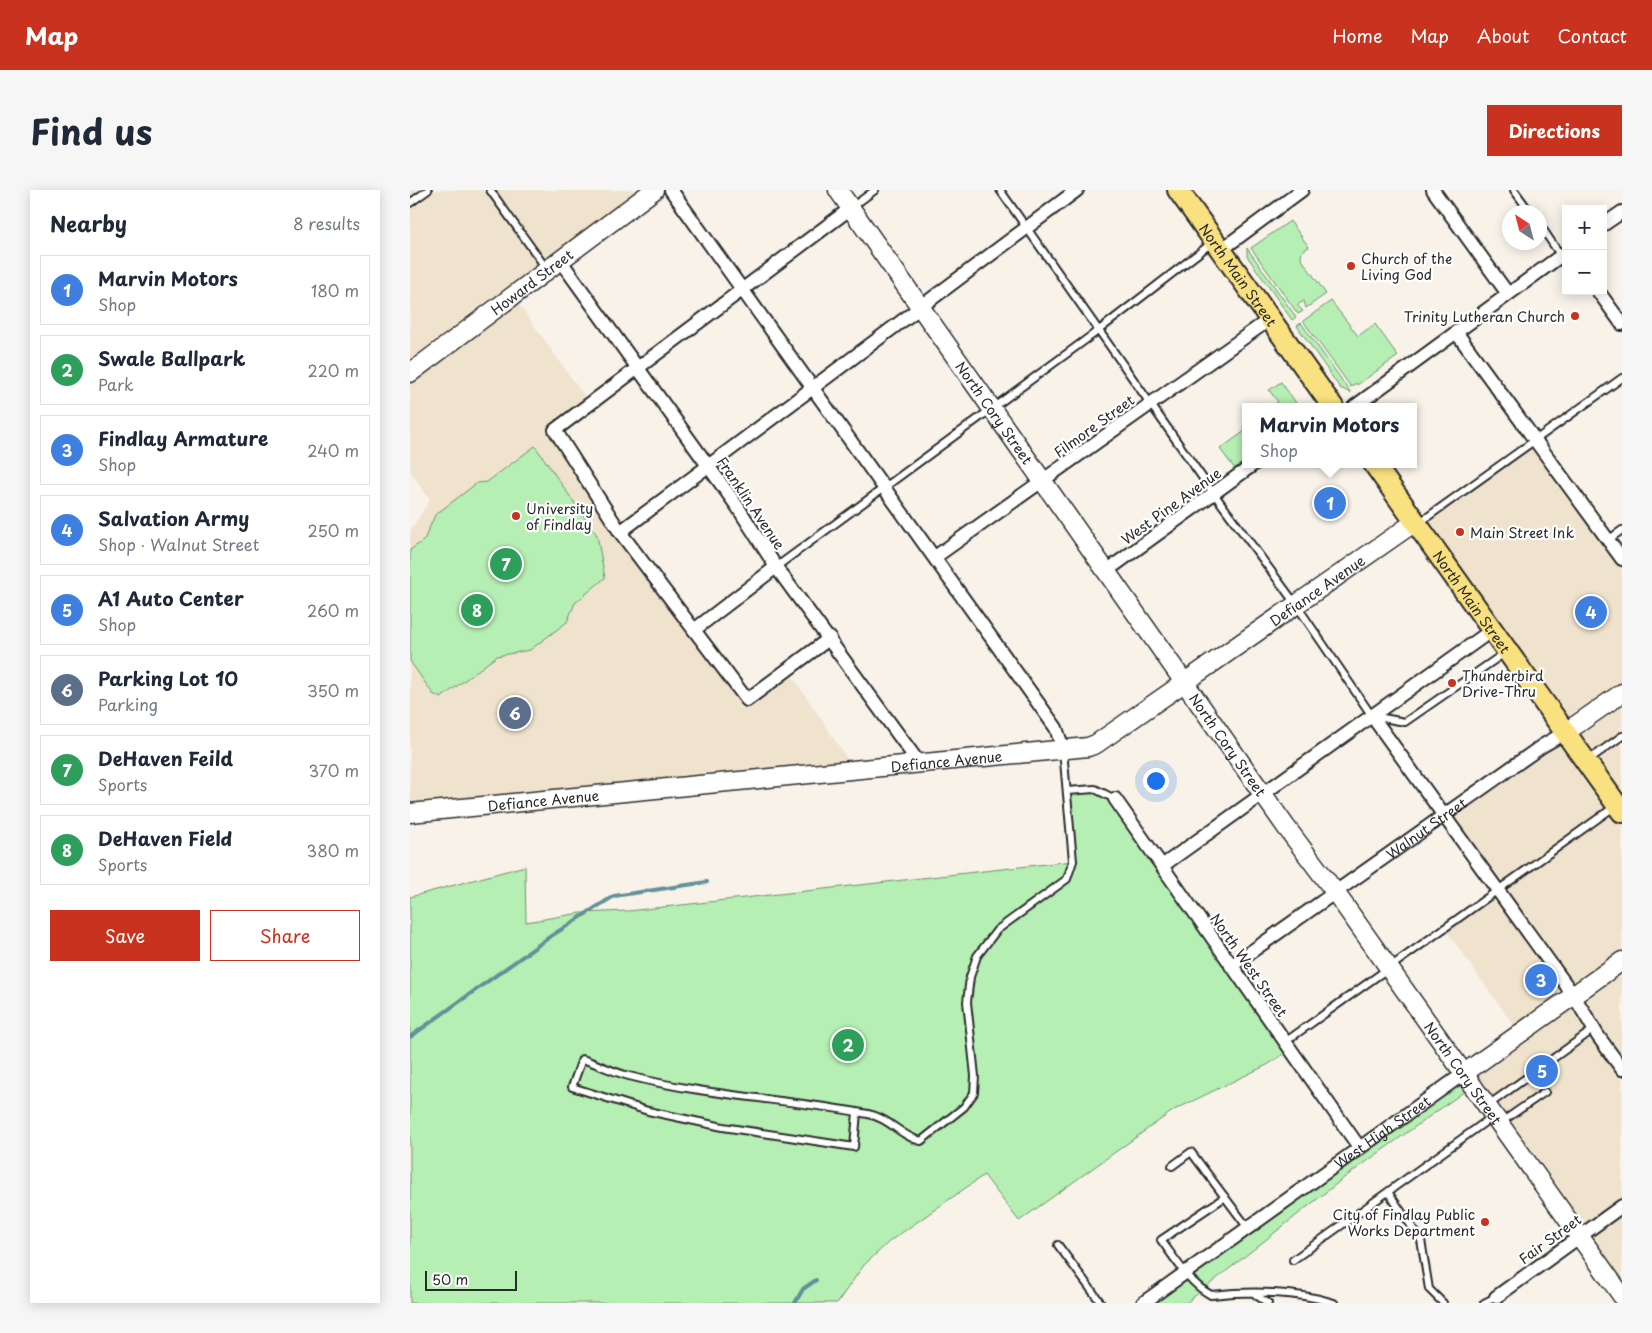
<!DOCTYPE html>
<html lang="en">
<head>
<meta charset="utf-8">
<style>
  body { margin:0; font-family:"Playpen Sans",sans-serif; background:#f6f6f7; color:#1f2937 }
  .controls { position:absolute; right:15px; top:15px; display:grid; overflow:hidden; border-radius:0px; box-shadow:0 2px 12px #0003 }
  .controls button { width:45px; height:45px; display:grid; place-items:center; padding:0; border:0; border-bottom:1px solid #e0e1e3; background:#fff; color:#1f2937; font:25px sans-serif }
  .compass { position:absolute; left:1092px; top:15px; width:45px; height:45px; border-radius:50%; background:#fff; box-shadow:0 2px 12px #0003; rotate:324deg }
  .scale { position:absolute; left:15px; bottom:12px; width:92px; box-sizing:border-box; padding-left:5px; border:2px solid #2b2b2b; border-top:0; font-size:14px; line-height:18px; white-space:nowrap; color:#2b2b2b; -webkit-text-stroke:4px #fff; paint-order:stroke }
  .you { position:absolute; left:745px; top:590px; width:18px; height:18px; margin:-12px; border:4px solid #fff; border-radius:50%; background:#1a73e8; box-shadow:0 0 0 8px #1a73e833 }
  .badge { display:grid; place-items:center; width:32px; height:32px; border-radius:50%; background:#c8321e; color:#fff; font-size:16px; font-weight:700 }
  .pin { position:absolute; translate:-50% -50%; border:2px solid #fff; box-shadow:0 1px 5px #0006 }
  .popup { position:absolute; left:832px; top:213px; width:175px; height:65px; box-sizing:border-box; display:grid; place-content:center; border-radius:0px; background:#fff; filter:drop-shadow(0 1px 4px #0005); font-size:16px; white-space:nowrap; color:#747a83 }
  .popup b { font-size:19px; color:#1f2937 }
  .popup::after { content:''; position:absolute; left:50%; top:100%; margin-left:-10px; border:10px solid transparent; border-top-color:#fff }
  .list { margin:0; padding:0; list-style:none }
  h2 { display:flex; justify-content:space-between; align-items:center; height:65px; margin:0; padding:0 20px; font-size:21px }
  h2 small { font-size:16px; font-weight:400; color:#747a83 }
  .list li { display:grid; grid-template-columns:32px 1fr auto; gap:15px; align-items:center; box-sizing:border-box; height:70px; margin:0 10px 10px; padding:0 10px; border:1px solid #e0e1e3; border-radius:0px }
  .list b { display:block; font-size:19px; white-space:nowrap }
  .list p { margin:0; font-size:16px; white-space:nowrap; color:#747a83 }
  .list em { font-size:16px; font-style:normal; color:#747a83 }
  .actions { display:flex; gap:10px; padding:15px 20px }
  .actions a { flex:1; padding:11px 0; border:1px solid #c8321e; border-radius:0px; text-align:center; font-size:18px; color:#c8321e }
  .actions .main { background:#c8321e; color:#fff }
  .map { position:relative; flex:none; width:1212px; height:1113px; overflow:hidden; border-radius:0px }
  header { display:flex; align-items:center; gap:30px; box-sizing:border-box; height:70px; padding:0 25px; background:#c8321e; color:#fff }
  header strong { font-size:24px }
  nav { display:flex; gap:28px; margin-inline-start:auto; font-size:18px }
  .intro { display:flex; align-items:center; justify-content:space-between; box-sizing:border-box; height:120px; padding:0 30px }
  h1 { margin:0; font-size:35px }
  .button { padding:12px 22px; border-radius:0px; background:#c8321e; color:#fff; font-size:18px; font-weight:700 }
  main { display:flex; gap:30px; padding:0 30px }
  aside { flex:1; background:#fff; border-radius:0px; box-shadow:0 2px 12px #0003 }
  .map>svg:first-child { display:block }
  .built { fill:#efe3ce }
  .green { fill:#b5efb3; stroke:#708d6f }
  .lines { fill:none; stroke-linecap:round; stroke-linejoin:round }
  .stream { stroke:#629199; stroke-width:4 }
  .lane-casing { stroke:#2b2b2b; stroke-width:10 }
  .street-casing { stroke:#2b2b2b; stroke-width:16 }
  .secondary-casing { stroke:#2b2b2b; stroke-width:21 }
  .primary-casing { stroke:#2b2b2b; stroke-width:24 }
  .lane { stroke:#fff; stroke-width:6 }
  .street { stroke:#fff; stroke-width:12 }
  .secondary { stroke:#fff; stroke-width:18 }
  .primary { stroke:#fae180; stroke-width:20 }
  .poi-dot { fill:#c8321e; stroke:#fff; stroke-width:2 }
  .labels { text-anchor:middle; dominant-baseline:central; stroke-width:4.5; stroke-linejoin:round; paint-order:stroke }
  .poi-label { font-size:14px; fill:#2b2b2b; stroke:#fff; text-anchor:start }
  .street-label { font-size:14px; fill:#2b2b2b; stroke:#fff }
</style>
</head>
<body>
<header>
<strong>Map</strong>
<nav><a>Home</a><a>Map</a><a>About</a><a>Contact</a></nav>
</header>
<div class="intro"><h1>Find us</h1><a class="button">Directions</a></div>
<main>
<aside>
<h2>Nearby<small>8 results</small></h2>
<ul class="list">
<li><span class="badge" style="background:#3f7fe0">1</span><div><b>Marvin Motors</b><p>Shop</p></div><em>180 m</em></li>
<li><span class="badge" style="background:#2e9e5b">2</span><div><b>Swale Ballpark</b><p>Park</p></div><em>220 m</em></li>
<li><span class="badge" style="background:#3f7fe0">3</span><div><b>Findlay Armature</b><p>Shop</p></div><em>240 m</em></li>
<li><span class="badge" style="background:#3f7fe0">4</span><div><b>Salvation Army</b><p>Shop · Walnut Street</p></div><em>250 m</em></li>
<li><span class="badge" style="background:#3f7fe0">5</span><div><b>A1 Auto Center</b><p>Shop</p></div><em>260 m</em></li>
<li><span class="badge" style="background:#5c6f8a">6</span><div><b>Parking Lot 10</b><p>Parking</p></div><em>350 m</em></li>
<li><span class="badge" style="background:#2e9e5b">7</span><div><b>DeHaven Feild</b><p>Sports</p></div><em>370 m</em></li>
<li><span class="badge" style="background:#2e9e5b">8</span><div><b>DeHaven Field</b><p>Sports</p></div><em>380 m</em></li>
</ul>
<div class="actions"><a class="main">Save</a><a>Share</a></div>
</aside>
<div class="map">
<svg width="1212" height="1113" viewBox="0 0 1212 1113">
  <rect width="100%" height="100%" fill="#f8f2e9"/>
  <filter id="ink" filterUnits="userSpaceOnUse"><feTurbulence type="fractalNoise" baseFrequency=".02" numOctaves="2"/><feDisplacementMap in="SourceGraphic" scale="10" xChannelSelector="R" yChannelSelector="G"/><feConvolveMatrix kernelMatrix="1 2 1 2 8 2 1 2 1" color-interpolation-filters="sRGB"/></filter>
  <g filter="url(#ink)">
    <path class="built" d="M0 0H243L103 106 180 214 145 240 331 517 381 484 444 579 0 616V341L20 310 0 281Z
      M1125 250 1212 369V1106L1053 884 1110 844 1035 739 1087 699 1033 626 1156 541 1007 334Z"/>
    <path class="green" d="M880 31 899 57 892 61 891 68 916 104 896 118 894 111 887 115 893 121 888 124 841 58Z
      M837 58 886 127 882 130 837 66Z
      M921 111 948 146 965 134 988 166 947 195 946 193 941 197 893 131Z
      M891 133 941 203 930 198 887 136Z
      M871 192 889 217H861L868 212 859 200Z
      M836 234V274L830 279H825L810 259 835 241 833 237Z
      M125 256 187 345 195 388 165 413 157 432 120 460 87 466 31 508 23 504 0 471V360L14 350 25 325 67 293 77 292Z
      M685 599 705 609 880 860 857 875 764 920 609 1031 574 985 480 1051 454 1075 427 1113H0V707L115 676 116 732 170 723 218 721 663 671 657 601Z
      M1057 889 1062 896 935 987 776 1113H746Z"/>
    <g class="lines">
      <path class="stream" d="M0 847 141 746 204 706 297 692
        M385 1113 393 1099 406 1090"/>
      <defs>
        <path id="lane" d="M80 0 136 78
          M590 0 799 297 887 416 962 526 995 532 1096 462
          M1104 0 1120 22
          M0 13 18 0
          M442 17 465 0
          M1130 35 1151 66
          M1009 333 1212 188
          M1198 350 1212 340
          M366 377 689 140 803 52
          M1177 571 1212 546
          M657 601 685 599 705 609
          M875 852 1204 617
          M1077 916 1184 839
          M447 922 444 957 313 937 238 921 162 897 172 869C188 874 203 882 219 886 296 906 380 909 458 924 480 928 491 947 511 951L554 917 564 903 565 886 557 812 560 787 567 766 587 740 657 689 663 671 653 560
          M1090 933 1135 902
          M762 976 781 962 838 1038
          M978 1002 1011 1050 1019 1099 1033 1113
          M815 1007 751 1050C766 1070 779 1093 801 1105 839 1101 888 1101 924 1113
          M648 1055 691 1113
          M883 1070 1082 927
          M846 1105 858 1113
          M1074 1113 1086 1107"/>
        <g id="street">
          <path d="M261 0 646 538 653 559"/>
          <path d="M1023 0 1098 104"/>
          <path d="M1193 35 1212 22"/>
          <path d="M811 60 892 0"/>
          <path d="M150 70 327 316 366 377 509 573"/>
          <path d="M1188 101 1212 134"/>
          <path d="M1046 142 1212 369"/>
          <path d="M944 217 1156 62"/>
          <path d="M210 342 667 0"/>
          <path d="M525 367 860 129"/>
          <path d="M695 382 844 274"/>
          <path d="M284 440 366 377"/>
          <path d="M420 448 337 510 210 342 145 240 441 18"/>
          <path d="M962 526 1164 806 1188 846 1212 879"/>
          <path d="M705 609 949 957"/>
          <path d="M752 676 1082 440"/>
          <path id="s1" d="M821 776 1132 556 1156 542"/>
          <path d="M1086 1107 1212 1016"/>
          <path id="s2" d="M733 1113 1053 884"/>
        </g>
        <g id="secondary">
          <path id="s3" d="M428 0 876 637 925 702 1212 1106"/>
          <path id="s4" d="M0 183 244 0"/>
          <path d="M1156 542 1212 503"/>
          <path id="s5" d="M0 623 678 557 686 554 1005 332"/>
          <path d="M1053 884 1212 771"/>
        </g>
        <g id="primary">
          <path id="s6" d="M768 0 923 217"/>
          <path id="s7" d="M964 274 1212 622"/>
        </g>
      </defs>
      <use href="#lane" class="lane-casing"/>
      <use href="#street" class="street-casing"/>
      <use href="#secondary" class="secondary-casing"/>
      <use href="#primary" class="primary-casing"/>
      <use href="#lane" class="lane"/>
      <use href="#street" class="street"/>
      <use href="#secondary" class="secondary"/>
      <use href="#primary" class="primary"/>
    </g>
  </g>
  <g class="poi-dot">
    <circle cx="941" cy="76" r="5"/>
    <circle cx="1165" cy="126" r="5"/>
    <circle cx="106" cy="326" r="5"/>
    <circle cx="1050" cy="342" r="5"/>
    <circle cx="1042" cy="493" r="5"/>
    <circle cx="1075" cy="1032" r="5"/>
  </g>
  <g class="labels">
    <g class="poi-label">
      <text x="951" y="68">Church of the<tspan x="951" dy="16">Living God</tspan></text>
      <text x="1155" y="126" text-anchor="end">Trinity Lutheran Church</text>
      <text x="116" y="318">University<tspan x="116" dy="16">of Findlay</tspan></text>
      <text x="1060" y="342">Main Street Ink</text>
      <text x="1052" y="485">Thunderbird<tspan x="1052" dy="16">Drive-Thru</tspan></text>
      <text x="1065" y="1024" text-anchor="end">City of Findlay Public<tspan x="1065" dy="16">Works Department</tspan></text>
    </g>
    <g class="street-label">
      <text stroke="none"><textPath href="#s6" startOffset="104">North Main Street</textPath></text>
      <text stroke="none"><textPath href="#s4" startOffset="152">Howard Street</textPath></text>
      <text stroke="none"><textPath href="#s3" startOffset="272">North Cory Street</textPath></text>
      <text transform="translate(684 236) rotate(-36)">Filmore Street</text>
      <text transform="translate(341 313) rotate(56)">Franklin Avenue</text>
      <text transform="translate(761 316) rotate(-36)">West Pine Avenue</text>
      <text stroke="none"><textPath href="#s5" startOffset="959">Defiance Avenue</textPath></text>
      <text stroke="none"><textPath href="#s7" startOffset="169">North Main Street</textPath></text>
      <text stroke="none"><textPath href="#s3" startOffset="678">North Cory Street</textPath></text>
      <text stroke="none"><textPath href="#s5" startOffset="539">Defiance Avenue</textPath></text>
      <text stroke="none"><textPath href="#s5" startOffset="134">Defiance Avenue</textPath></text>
      <text stroke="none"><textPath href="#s1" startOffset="239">Walnut Street</textPath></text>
      <text transform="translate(839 775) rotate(55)">North West Street</text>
      <text stroke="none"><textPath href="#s3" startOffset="1082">North Cory Street</textPath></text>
      <text stroke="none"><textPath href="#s2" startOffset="294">West High Street</textPath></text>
      <text transform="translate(1140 1049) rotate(-36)">Fair Street</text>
    </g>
  </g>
</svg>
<div class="controls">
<button>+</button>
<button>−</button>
</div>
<svg class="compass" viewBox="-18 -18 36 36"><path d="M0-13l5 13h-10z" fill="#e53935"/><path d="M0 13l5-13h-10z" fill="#747a83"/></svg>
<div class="scale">50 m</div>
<div class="you"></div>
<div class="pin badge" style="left:920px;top:313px;background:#3f7fe0">1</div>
<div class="popup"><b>Marvin Motors</b>Shop</div>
<div class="pin badge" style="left:438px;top:855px;background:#2e9e5b">2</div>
<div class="pin badge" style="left:1131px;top:790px;background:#3f7fe0">3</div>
<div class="pin badge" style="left:1181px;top:422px;background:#3f7fe0">4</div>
<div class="pin badge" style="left:1132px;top:881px;background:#3f7fe0">5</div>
<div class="pin badge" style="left:105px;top:523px;background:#5c6f8a">6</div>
<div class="pin badge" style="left:96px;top:374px;background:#2e9e5b">7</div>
<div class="pin badge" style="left:67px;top:420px;background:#2e9e5b">8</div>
</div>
</main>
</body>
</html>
